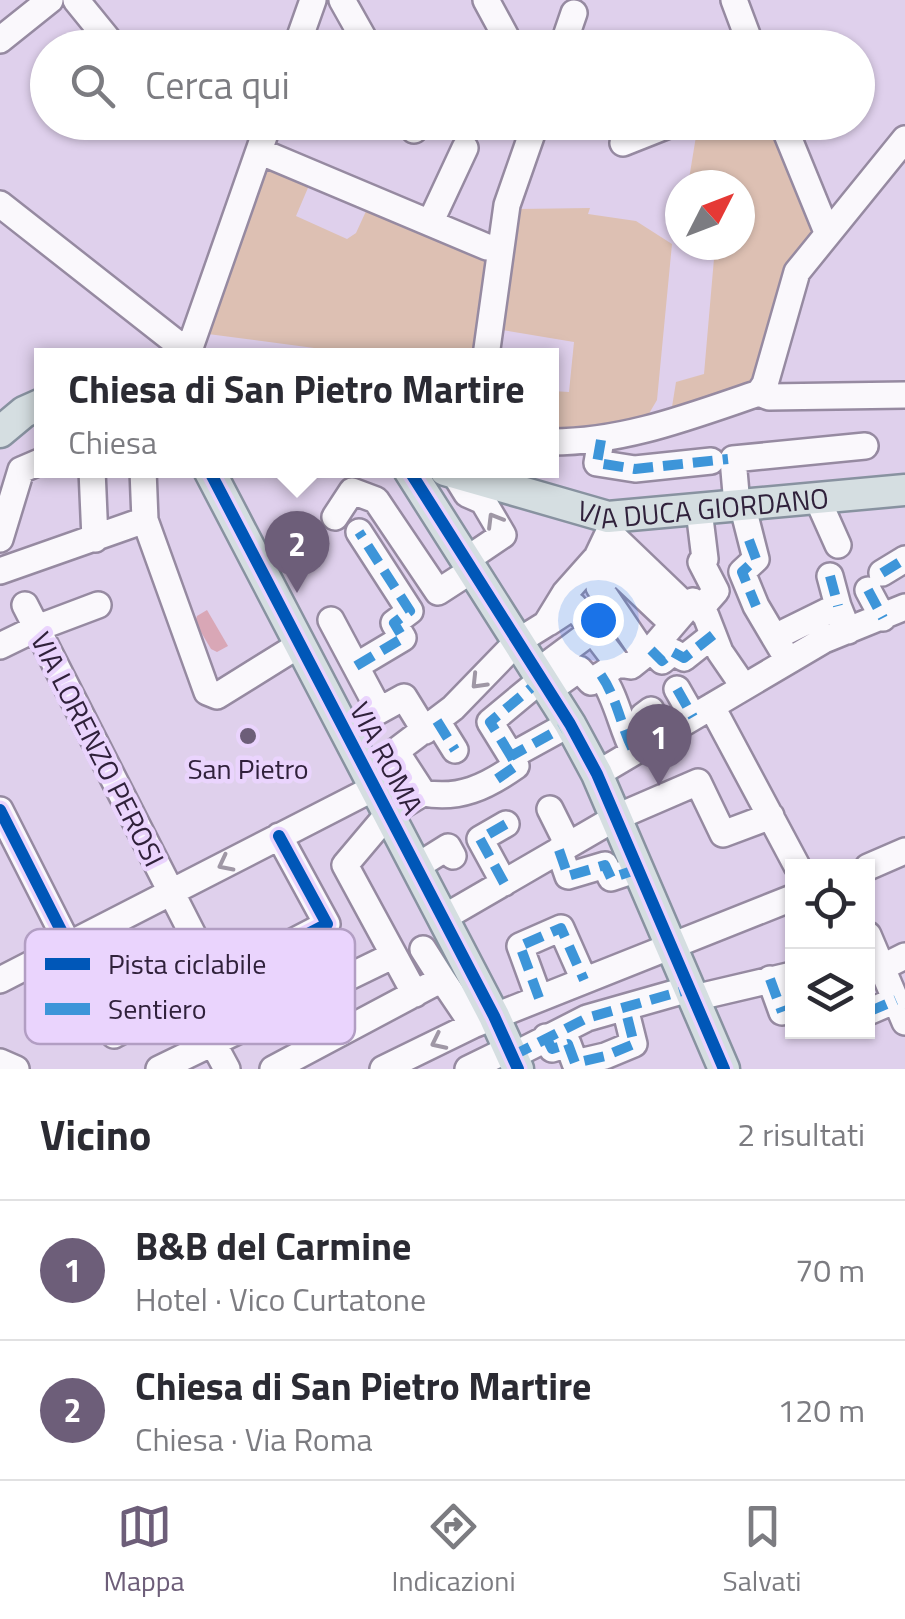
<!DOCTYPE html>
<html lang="it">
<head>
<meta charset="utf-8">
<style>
  body { margin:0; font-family:"Titillium Web",sans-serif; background:#f2f2f3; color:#2b2b33 }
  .controls { position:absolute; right:30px; bottom:30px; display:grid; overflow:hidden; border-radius:0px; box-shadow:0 2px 8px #0004 }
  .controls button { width:90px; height:90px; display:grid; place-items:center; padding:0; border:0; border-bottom:2px solid #e1e1e2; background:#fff; color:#2b2b33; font:50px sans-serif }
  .compass { position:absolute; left:665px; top:170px; width:90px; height:90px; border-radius:50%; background:#fff; box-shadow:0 2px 8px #0004; rotate:48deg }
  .you { position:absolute; left:598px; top:620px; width:35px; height:35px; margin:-25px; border:8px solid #fff; border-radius:50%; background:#1a73e8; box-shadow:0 0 0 15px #1a73e833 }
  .badge { display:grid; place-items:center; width:65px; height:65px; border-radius:50%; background:#6d5e79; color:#fff; font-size:32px; font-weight:700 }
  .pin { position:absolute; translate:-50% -82px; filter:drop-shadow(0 2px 5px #0008) }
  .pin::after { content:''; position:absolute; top:52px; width:35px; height:30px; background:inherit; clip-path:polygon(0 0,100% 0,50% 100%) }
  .popup { position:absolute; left:34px; top:348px; width:525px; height:130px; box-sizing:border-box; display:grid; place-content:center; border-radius:0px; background:#fff; filter:drop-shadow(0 2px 8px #0005); font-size:32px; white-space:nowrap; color:#7c7c81 }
  .popup b { font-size:38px; color:#2b2b33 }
  .popup::after { content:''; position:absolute; left:50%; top:100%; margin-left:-20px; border:20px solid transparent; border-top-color:#fff }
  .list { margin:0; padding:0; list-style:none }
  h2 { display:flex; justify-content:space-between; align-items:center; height:130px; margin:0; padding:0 40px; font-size:42px }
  h2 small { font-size:32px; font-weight:400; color:#7c7c81 }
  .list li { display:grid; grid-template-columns:65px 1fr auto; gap:30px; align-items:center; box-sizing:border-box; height:140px; padding:0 40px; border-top:2px solid #e1e1e2 }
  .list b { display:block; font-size:38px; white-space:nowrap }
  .list p { margin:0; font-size:32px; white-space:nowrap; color:#7c7c81 }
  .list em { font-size:32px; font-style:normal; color:#7c7c81 }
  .icon { flex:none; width:55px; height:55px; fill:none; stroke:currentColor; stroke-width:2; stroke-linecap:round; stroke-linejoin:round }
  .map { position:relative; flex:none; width:905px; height:1069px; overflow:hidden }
  .search { position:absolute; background:#fff; box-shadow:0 2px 8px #0004; left:30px; right:30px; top:30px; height:110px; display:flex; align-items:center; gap:25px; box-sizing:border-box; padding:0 35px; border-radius:55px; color:#7c7c81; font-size:38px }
  .sheet { height:410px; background:#fff }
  nav { display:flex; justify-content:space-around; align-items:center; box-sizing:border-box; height:140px; border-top:2px solid #e1e1e2; background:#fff; font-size:28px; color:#7c7c81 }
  nav a { display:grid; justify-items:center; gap:5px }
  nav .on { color:#6d5e79 }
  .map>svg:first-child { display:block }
  .green { fill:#ddc0b3 }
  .water { fill:#d9a7b6 }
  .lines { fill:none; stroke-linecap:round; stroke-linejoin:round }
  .minor-casing { stroke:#968aa1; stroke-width:30 }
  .major-casing { stroke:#8892a0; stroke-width:35 }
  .minor { stroke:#faf8fc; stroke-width:25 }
  .major { stroke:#d5dee1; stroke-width:30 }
  .quiet { stroke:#3d95d9; stroke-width:10; stroke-dasharray:20 10; stroke-linecap:butt }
  .cycleway-casing { stroke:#ead4fd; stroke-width:19 }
  .cycleway { stroke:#0057b8; stroke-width:12 }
  .oneway { stroke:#9f97a5 }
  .poi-dot { fill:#6d5e79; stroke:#ead4fd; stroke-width:4 }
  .labels { text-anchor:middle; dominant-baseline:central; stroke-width:9; stroke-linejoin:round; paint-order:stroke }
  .street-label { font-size:28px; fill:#30213b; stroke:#ead4fd }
  .poi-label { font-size:28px; fill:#30213b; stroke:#ead4fd }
  .key { fill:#ead4fd; stroke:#b29ec3; stroke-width:2.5 }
  .key-label { font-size:28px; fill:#30213b }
</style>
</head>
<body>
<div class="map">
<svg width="905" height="1069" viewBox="0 0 905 1069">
  <rect width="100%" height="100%" fill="#dfd0ec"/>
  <path class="green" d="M701 122 771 123 813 232 755 384 671 413 676 382 704 374 715 247 697 245H740V185H688L698 124Z
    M266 164 310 183 296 216 347 239 356 233 367 209 491 262 475 355H367L208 334Z
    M590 208 588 214 636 221 672 244 657 400 644 422 552 434V391L569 392 574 342 496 329 518 209Z"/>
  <path class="water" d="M207 610 228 646 217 652 211 649 195 622 197 616Z"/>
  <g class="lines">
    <defs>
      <path id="minor" d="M76 0 115 48
        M342 0 369 48
        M486 0 512 48
        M734 0 752 48
        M0 40 50 0
        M296 48 313 0
        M562 48 574 13
        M411 122 414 130
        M782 122 827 232
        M623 143 676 122
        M259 151 487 247
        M0 204 192 355
        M430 223 465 148
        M187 356 269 122
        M486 356 507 205 536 122
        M759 393 769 397 905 395
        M601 440 597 463 635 469 711 461
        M552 442C625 442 691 416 759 393L765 384 797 272 905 139
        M92 470 95 539
        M143 470 145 520 207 692 217 696 299 645
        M454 473 467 494 483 501 503 535 466 560
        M817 498 838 545
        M742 504 756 559 742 572 756 606 788 660
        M737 505 733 459 865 446
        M699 510 705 559 701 562 716 591 701 608
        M335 517 352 491 376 500 438 592 472 570
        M615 538 687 607
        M0 539 21 470 42 461
        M622 545 615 569 599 587 645 655
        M615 569 673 624
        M0 571 145 520
        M882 573 905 559
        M830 576 838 606
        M868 590 883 618
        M25 605 217 982
        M331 620 379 710
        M548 623 574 606 618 664
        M775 637 838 606 848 631
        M0 646 37 628 98 605
        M651 650 662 661 673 652 684 658 713 635
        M356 666 403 638 394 623 410 611 359 532
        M537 672 592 631
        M601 675C617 698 621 727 634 752
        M677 689 693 717
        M548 691 579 669 591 682 618 664 631 666 651 650 693 601 706 616 720 652 744 687
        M712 707 797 866
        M651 710 643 716 656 739
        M437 721 455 750
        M344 730 404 697 425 731
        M397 753 423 793 388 814 345 865 415 994
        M511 756 490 722 531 688
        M367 773 453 708 517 642 546 624 565 593 597 557 616 517
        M597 774 824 640 905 607
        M423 793C459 800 486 787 516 766L511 756 560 729
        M550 809 568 845
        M0 810 114 1035 327 924 279 836
        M559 850 568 876 605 865 611 878 638 869
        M416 867 448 847 453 856
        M868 867 905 851
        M504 883 480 839 506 824
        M443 918 617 817 698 782 723 834 771 816
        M868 935 905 1022
        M423 949 442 979
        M881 968 905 956
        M770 979 782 1012
        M0 980 374 788
        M539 998 520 946 561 928 584 980
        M694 998 792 975
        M868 1012 896 1000
        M546 1037 552 1049 568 1044 575 1063 605 1056 634 1044 625 1008
        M213 1043 227 1069
        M512 1056 587 1018 689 989
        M0 1062 16 1069
        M159 1069 392 956
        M273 1069 442 979 473 1025
        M383 1069 473 1025 792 898
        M468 1069 509 1049"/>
      <g id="major">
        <path d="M0 432 24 412 42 404"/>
        <path d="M209 470 494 1016 518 1069"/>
        <path d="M409 470 570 724 597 774 724 1069"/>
        <path id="s1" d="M445 470 608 517 905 490"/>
      </g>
    </defs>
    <use href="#minor" class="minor-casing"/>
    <use href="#major" class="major-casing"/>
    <use href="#minor" class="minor"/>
    <use href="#major" class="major"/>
    <path class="quiet" d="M601 440 597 463 635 469 728 459
      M749 540 756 559 742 572 756 606
      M882 573 905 559
      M830 576 838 606
      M868 590 883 618
      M651 650 662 661 673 652 684 658 713 635
      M356 666 403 638 394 623 410 611 359 532
      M601 675C617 698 621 727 634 752
      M677 689 693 717
      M437 721 455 750
      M511 756 490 722 531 688
      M497 779 516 766 511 756 560 729
      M559 850 568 876 605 865 611 878 638 869
      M504 883 480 839 506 824
      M770 979 782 1012
      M539 998 520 946 561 928 584 980
      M868 1012 896 1000
      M546 1037 552 1049 568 1044 575 1063 605 1056 634 1044 625 1008
      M512 1056 587 1018 689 989"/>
    <defs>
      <path id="cycleway" d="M209 470 494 1016 518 1069
        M409 470 570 724 597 774 724 1069
        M0 810 114 1035 327 924 279 836"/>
    </defs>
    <use href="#cycleway" class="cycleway-casing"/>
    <use href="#cycleway" class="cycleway"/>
  </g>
  <defs><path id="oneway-chevron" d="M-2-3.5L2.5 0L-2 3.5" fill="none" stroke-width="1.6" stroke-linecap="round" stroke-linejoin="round" transform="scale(2.5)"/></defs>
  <g class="oneway">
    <use href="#oneway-chevron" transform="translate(494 520) rotate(-121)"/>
    <use href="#oneway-chevron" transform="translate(478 682) rotate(134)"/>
    <use href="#oneway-chevron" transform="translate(225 864) rotate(153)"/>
    <use href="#oneway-chevron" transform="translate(438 1042) rotate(154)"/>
  </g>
  <circle class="poi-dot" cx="248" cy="736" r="10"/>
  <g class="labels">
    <g class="street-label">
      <text stroke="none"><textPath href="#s1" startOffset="265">VIA DUCA GIORDANO</textPath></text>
      <text transform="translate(98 749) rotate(63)">VIA LORENZO PEROSI</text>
      <text transform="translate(387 758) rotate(62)">VIA ROMA</text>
    </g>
    <g class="poi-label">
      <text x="248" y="768">San Pietro</text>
    </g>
  </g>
  <rect x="25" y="929" width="330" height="115" rx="15" class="key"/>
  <rect x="45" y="958" width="45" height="12" fill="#0057b8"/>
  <rect x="45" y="1003" width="45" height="12" fill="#3d95d9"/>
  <g class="key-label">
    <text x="108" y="974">Pista ciclabile</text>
    <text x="108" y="1019">Sentiero</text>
  </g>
</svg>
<div class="controls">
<button><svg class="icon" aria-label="locate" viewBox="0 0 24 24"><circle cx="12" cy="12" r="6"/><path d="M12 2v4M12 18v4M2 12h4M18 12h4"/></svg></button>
<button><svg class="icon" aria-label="layers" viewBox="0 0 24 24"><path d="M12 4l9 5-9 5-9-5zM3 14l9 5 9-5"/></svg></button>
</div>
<svg class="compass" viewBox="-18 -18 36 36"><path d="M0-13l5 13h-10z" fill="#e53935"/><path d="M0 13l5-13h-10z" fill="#7c7c81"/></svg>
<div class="you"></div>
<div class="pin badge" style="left:659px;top:786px">1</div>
<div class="pin badge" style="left:297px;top:593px">2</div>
<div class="popup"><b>Chiesa di San Pietro Martire</b>Chiesa</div>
<div class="search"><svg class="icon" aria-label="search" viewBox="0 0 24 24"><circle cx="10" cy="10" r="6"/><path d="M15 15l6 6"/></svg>Cerca qui</div>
</div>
<section class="sheet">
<h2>Vicino<small>2 risultati</small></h2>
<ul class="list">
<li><span class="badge">1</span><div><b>B&amp;B del Carmine</b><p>Hotel · Vico Curtatone</p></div><em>70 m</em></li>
<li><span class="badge">2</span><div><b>Chiesa di San Pietro Martire</b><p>Chiesa · Via Roma</p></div><em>120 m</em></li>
</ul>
</section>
<nav>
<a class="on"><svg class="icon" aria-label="map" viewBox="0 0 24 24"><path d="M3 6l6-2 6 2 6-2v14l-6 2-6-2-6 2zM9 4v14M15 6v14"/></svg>Mappa</a>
<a><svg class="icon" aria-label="directions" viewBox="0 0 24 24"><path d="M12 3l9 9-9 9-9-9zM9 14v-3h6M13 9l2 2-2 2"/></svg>Indicazioni</a>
<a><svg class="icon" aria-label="saved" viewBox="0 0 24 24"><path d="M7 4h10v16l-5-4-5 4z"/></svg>Salvati</a>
</nav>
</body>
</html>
